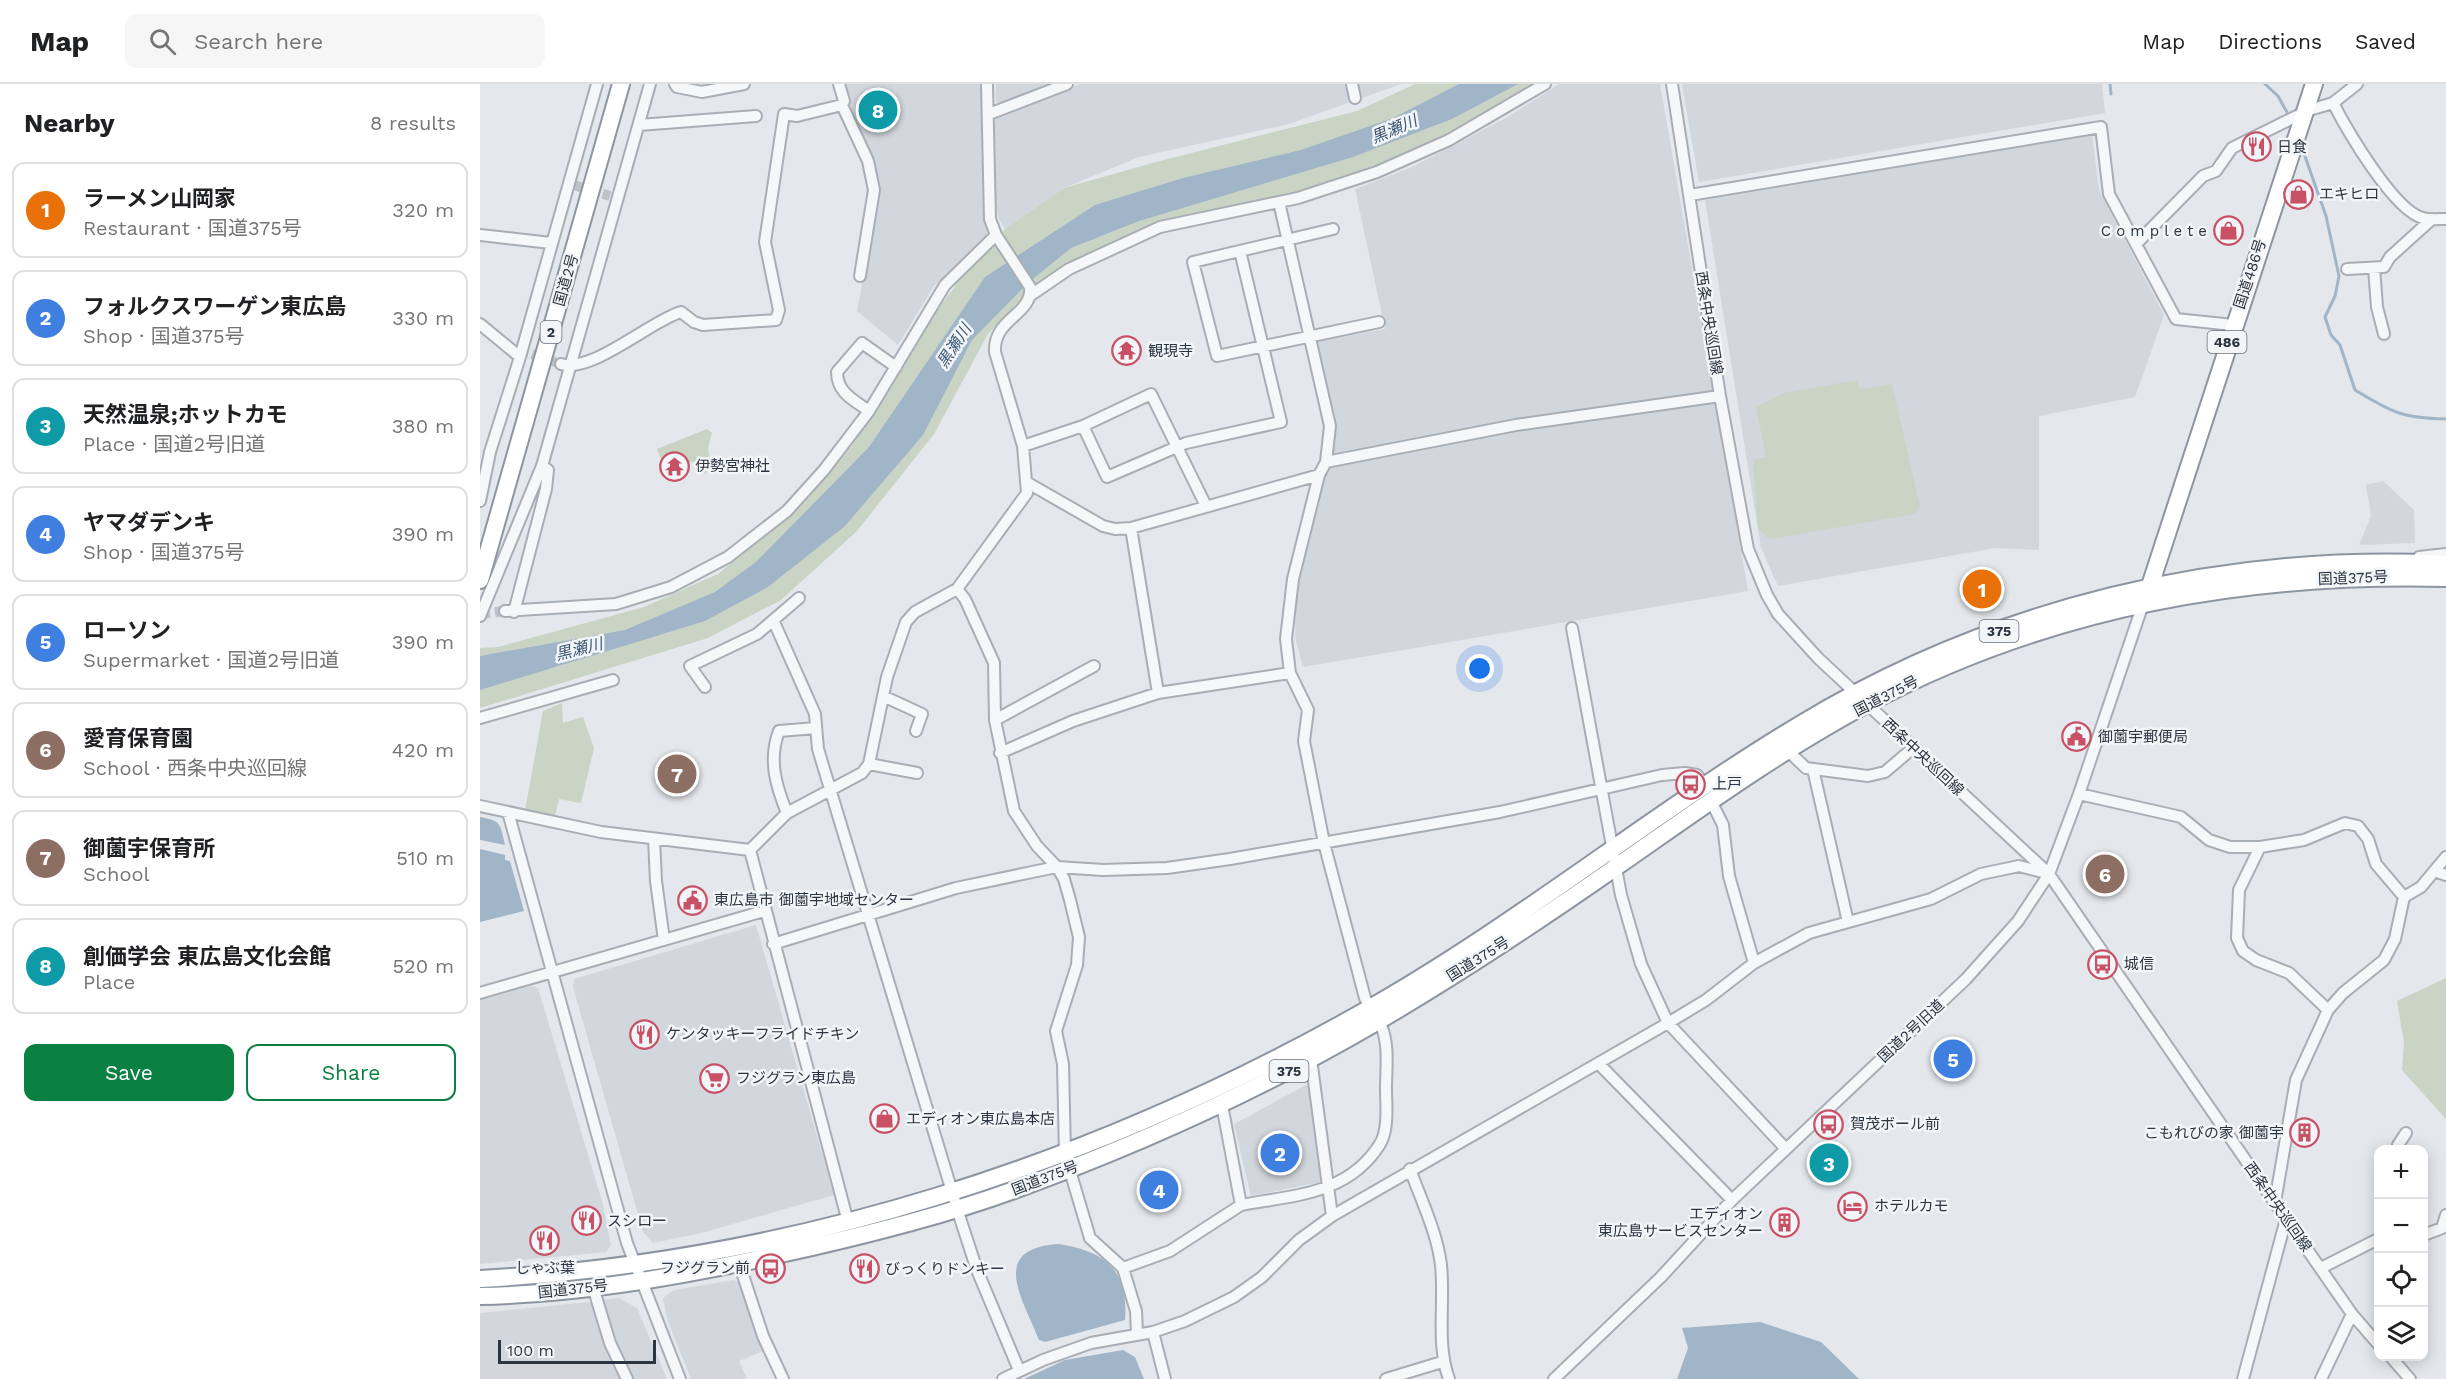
<!DOCTYPE html>
<html lang="en">
<head>
<meta charset="utf-8">
<style>
  body { margin:0; font-family:"Work Sans","Noto Sans JP",sans-serif; background:#f6f6f6; color:#202124 }
  .controls { position:absolute; right:18px; bottom:18px; display:grid; overflow:hidden; border-radius:12px; box-shadow:0 3px 15px #0003 }
  .controls button { width:54px; height:54px; display:grid; place-items:center; padding:0; border:0; border-bottom:2px solid #e0e0e0; background:#fff; color:#202124; font:30px sans-serif }
  .scale { position:absolute; left:18px; bottom:15px; width:158px; box-sizing:border-box; padding-left:6px; border:3px solid #2c3542; border-top:0; font-size:16px; line-height:21px; white-space:nowrap; color:#2c3542; -webkit-text-stroke:4px #f3f6f8; paint-order:stroke }
  .you { position:absolute; left:1000px; top:585px; width:21px; height:21px; margin:-15px; border:4px solid #fff; border-radius:50%; background:#1a73e8; box-shadow:0 0 0 9px #1a73e833 }
  .badge { display:grid; place-items:center; width:39px; height:39px; border-radius:50%; background:#0b8043; color:#fff; font-size:20px; font-weight:700 }
  .pin { position:absolute; translate:-50% -50%; border:3px solid #fff; box-shadow:0 2px 6px #0006 }
  .list { margin:0; padding:0; list-style:none }
  h2 { display:flex; justify-content:space-between; align-items:center; height:78px; margin:0; padding:0 24px; font-size:26px }
  h2 small { font-size:20px; font-weight:400; color:#757577 }
  .list li { display:grid; grid-template-columns:39px 1fr auto; gap:18px; align-items:center; box-sizing:border-box; height:96px; margin:0 12px 12px; padding:0 12px; border:2px solid #e0e0e0; border-radius:12px }
  .list b { display:block; font-size:22px; white-space:nowrap }
  .list p { margin:0; font-size:20px; white-space:nowrap; color:#757577 }
  .list em { font-size:20px; font-style:normal; color:#757577 }
  .actions { display:flex; gap:12px; padding:18px 24px }
  .actions a { flex:1; padding:14px 0; border:2px solid #0b8043; border-radius:12px; text-align:center; font-size:21px; color:#0b8043 }
  .actions .main { background:#0b8043; color:#fff }
  .icon { flex:none; width:33px; height:33px; fill:none; stroke:currentColor; stroke-width:2; stroke-linecap:round; stroke-linejoin:round }
  .map { position:relative; flex:none; width:1966px; height:1295px; overflow:hidden }
  header { display:flex; align-items:center; gap:36px; box-sizing:border-box; height:84px; padding:0 30px; background:#fff; border-bottom:2px solid #e0e0e0 }
  header strong { font-size:28px }
  nav { display:flex; gap:33px; margin-inline-start:auto; font-size:21px }
  .search { width:420px; height:54px; background:#f6f6f6; display:flex; align-items:center; gap:15px; box-sizing:border-box; padding:0 21px; border-radius:12px; color:#757577; font-size:22px }
  main { display:flex }
  aside { flex:1; background:#fff }
  .map>svg:first-child { display:block }
  .built { fill:#d2d6dd }
  .green { fill:#cad4c5 }
  .water { fill:#a1b5c9 }
  .lines { fill:none; stroke-linecap:round; stroke-linejoin:round }
  .stream { stroke:#a1b5c9; stroke-width:3 }
  .minor-tunnel { stroke:#bfc3c9; stroke-width:10; stroke-dasharray:10 5; stroke-linecap:butt }
  .minor-casing { stroke:#a9aeb5; stroke-width:14 }
  .highway-casing { stroke:#8c95a1; stroke-width:20 }
  .minor { stroke:#f6f7f9; stroke-width:10 }
  .highway { stroke:#fff; stroke-width:16 }
  .labels { text-anchor:middle; dominant-baseline:central; stroke-width:5; stroke-linejoin:round; paint-order:stroke }
  .shield { fill:#f3f6f8; stroke:#686f79; stroke-width:1.5 }
  .shield-label { font-size:14px; font-weight:bold; fill:#2c3542 }
  .poi-label { font-size:15px; fill:#2c3542; stroke:#f3f6f8; text-anchor:start }
  .street-label { font-size:15px; fill:#2c3542; stroke:#f3f6f8 }
  .water-label { font-size:16px; font-style:italic; fill:#385575; stroke:#f3f6f8 }
</style>
</head>
<body>
<header>
<strong>Map</strong>
<div class="search"><svg class="icon" aria-label="search" viewBox="0 0 24 24"><circle cx="10" cy="10" r="6"/><path d="M15 15l6 6"/></svg>Search here</div>
<nav><a>Map</a><a>Directions</a><a>Saved</a></nav>
</header>
<main>
<aside>
<h2>Nearby<small>8 results</small></h2>
<ul class="list">
<li><span class="badge" style="background:#e8710a">1</span><div><b>ラーメン山岡家</b><p>Restaurant · 国道375号</p></div><em>320 m</em></li>
<li><span class="badge" style="background:#3f7fe0">2</span><div><b>フォルクスワーゲン東広島</b><p>Shop · 国道375号</p></div><em>330 m</em></li>
<li><span class="badge" style="background:#0f9aa8">3</span><div><b>天然温泉;ホットカモ</b><p>Place · 国道2号旧道</p></div><em>380 m</em></li>
<li><span class="badge" style="background:#3f7fe0">4</span><div><b>ヤマダデンキ</b><p>Shop · 国道375号</p></div><em>390 m</em></li>
<li><span class="badge" style="background:#3f7fe0">5</span><div><b>ローソン</b><p>Supermarket · 国道2号旧道</p></div><em>390 m</em></li>
<li><span class="badge" style="background:#8d6e63">6</span><div><b>愛育保育園</b><p>School · 西条中央巡回線</p></div><em>420 m</em></li>
<li><span class="badge" style="background:#8d6e63">7</span><div><b>御薗宇保育所</b><p>School</p></div><em>510 m</em></li>
<li><span class="badge" style="background:#0f9aa8">8</span><div><b>創価学会 東広島文化会館</b><p>Place</p></div><em>520 m</em></li>
</ul>
<div class="actions"><a class="main">Save</a><a>Share</a></div>
</aside>
<div class="map">
<svg width="1966" height="1295" viewBox="0 0 1966 1295">
  <rect width="100%" height="100%" fill="#e4e7eb"/>
  <path class="built" d="M364 0H501L504 136 511 152 454 202 418 261 377 227 393 140 388 66 372 31Z
    M516 0H575L519 20 516 18Z
    M600 0H921L809 40 659 73 584 104 525 145 519 135 516 123 515 34Z
    M1079 0H1180L1268 507 823 583 815 553 816 512 852 343 833 258 905 245 875 105 932 83 1026 34Z
    M1202 0H1622L1625 29 1219 98Z
    M1612 51 1619 106 1684 231 1655 313 1559 332V466L1515 464 1298 502 1281 464 1225 116Z
    M1903 397 1934 426 1935 459 1879 461 1891 432 1886 401Z
    M276 841 354 1111 221 1149 173 1159 163 1148 93 903 94 895Z
    M52 902 58 904 122 1117 131 1161 126 1168 0 1180V916Z
    M826 1001 832 1003 841 1098 771 1112 754 1040Z
    M254 1196 260 1199 286 1266 259 1277 267 1295H211L188 1238 183 1214 194 1206Z
    M139 1214 157 1224 187 1295H151L129 1245 121 1216Z
    M108 1218 112 1220 141 1295H0V1229Z"/>
  <path class="green" d="M935 0H1065L993 42 888 91 672 143 614 166 561 199 539 217 508 250 454 350 377 447 301 516 228 554 0 624V564L18 563 164 523 238 490 326 417 372 362 453 232 496 174 525 145 584 104 676 78 877 27Z
    M1377 296 1380 305 1412 300 1440 423 1435 430 1289 455 1278 445 1273 376 1286 373 1276 323 1304 309Z
    M227 345 232 349 228 364 231 382 225 390 214 378C201 379 193 374 181 375L177 365Z
    M82 619 83 639 103 633 114 664 101 719 79 715 75 732 45 727 63 627Z
    M1966 894V1035L1922 986 1924 959 1917 917Z"/>
  <path class="water" d="M979 0H1038L972 35 873 73 659 137 591 164 548 199 492 256 443 351 365 442 288 503 225 537 0 606V572L145 546 235 508 276 478 389 363 505 193 615 121 703 94 821 66 913 34Z
    M0 733C22 737 20 740 25 761L0 756Z
    M0 765 25 771V776L30 777 44 827 0 838Z
    M578 1160C625 1167 649 1186 645 1236L565 1258 559 1256C543 1215 508 1165 578 1160Z
    M1280 1238 1341 1258 1379 1295H1197L1208 1264 1202 1244Z
    M643 1266 655 1273 664 1295H544L585 1276Z"/>
  <g class="lines">
    <path class="stream" d="M1630 0 1631 10
      M1785 0 1798 12 1808 30
      M1821 61 1846 132 1859 192 1855 212 1845 233 1851 251 1860 261 1875 306C1913 329 1922 334 1966 335"/>
    <path class="minor-tunnel" d="M94 101 130 112
      M52 270 81 280
      M0 530 25 527"/>
    <defs>
      <path id="minor" d="M195 0 197 3 222 8 264 0
        M872 0 875 14
        M1192 0 1240 312 1268 465 1287 511 1298 530 1338 574 1569 790 1806 1135 1872 1230 1898 1260
        M1853 19 1877 0
        M362 21 388 77 394 106 380 192
        M509 30 587 0
        M159 41 276 32
        M1210 111 1621 43 1629 110 1696 235 1753 241
        M799 118 850 342 846 378 839 391 813 495 806 555 810 589 828 626 824 657 844 759 885 914 890 924
        M853 145 713 178 737 272 899 238
        M0 151 71 159
        M1656 160 1723 92 1736 87 1752 64 1829 26 1853 19C1867 46 1914 127 1943 134 1950 136 1959 135 1966 135
        M1894 184 1897 223 1904 250
        M1867 185 1904 183 1910 173 1952 135
        M551 211 589 185 680 143 818 114 897 88 969 56 1065 0
        M0 240 40 273
        M81 280C111 290 172 236 201 228L214 238 223 241 296 236 299 226 285 158 304 30 317 32 362 21 364 17 359 0
        M389 327C374 316 357 309 357 288L382 259 416 283
        M603 342 627 393 706 359 801 338 760 167
        M543 362 603 342 671 310 726 422
        M846 378 1036 341 1240 312
        M548 399 623 442 635 445 651 444 839 391
        M0 417 10 368 40 273 117 0
        M651 444 678 609
        M1939 473 1966 470
        M477 505 485 515 514 579 515 636 534 727 557 762 577 783 584 795 590 816 599 853 597 881 576 947 583 980 585 1070 610 1154 643 1184 656 1227 657 1250
        M25 527 136 520 191 503 248 473 307 427 344 386 389 327 465 201 516 151
        M34 528 66 405 68 386 62 382
        M0 532 62 382 170 0
        M294 538 335 630 338 665 480 1134 497 1186 539 1286
        M1092 544 1141 811 1161 880 1188 939 1306 1065
        M225 603 210 582 277 550 319 514
        M403 612 442 630 436 647
        M0 634 133 596
        M515 636 614 582
        M1308 667 1326 684 1388 692 1405 688 1433 664
        M520 669 593 637 678 609 810 589
        M389 680 437 689
        M1333 685 1368 838
        M1599 710 1701 733 1729 756 1750 763H1780L1824 756 1865 739 1878 742 1888 755 1896 780 1924 813
        M1231 717 1243 741 1249 792 1274 879
        M0 722 121 748 270 766
        M28 728 147 1159 200 1295
        M307 729C296 702 288 676 299 647L336 644
        M174 755 176 797 184 856
        M1780 763 1759 806 1757 854 1763 867 1776 876 1809 889 1848 926
        M1954 787 1966 791
        M293 860 476 804 557 787 577 783 623 786 687 784 750 775 1020 728 1182 691 1205 689 1217 691 1225 702
        M0 909 284 827
        M831 975 852 1132
        M1119 980 1252 1116
        M1918 1066V1061L1926 1049
        M930 1085C941 1116 957 1148 961 1181 965 1219 956 1260 969 1295
        M1795 1118 1816 996 1848 926 1863 909 1904 876 1915 855 1924 813 1941 803 1966 773
        M761 1121C814 1111 868 1111 900 1060 909 1045 906 1021 906 1005 906 981 910 958 899 937
        M368 1138 270 766 307 729 382 689 389 680 407 593 426 538 435 528 477 505 547 409 543 362 515 268C513 234 553 231 550 203L516 151 510 135 507 0
        M1944 1151 1962 1144 1966 1131
        M259 1179 283 1252 303 1295
        M643 1184 690 1167 761 1121 742 1021
        M1841 1184 1898 1155
        M113 1203 130 1259 147 1295
        M673 1248 685 1295
        M1910 1272 1930 1295
        M523 1295 563 1276 611 1259 673 1248 705 1237 754 1213 782 1193 819 1156 852 1132 1188 939 1226 916 1274 879 1329 849 1451 815 1501 790 1539 782 1566 789
        M906 1295 962 1278
        M1074 1295 1181 1193 1252 1116 1486 895 1538 837 1569 790 1599 710 1664 517
        M1763 1295 1806 1135
        M1841 1295 1872 1230"/>
      <path id="highway" d="M0 496 141 0
        M1667 511 1834 0
        M0 1195C312 1178 612 1081 883 928 1036 842 1171 730 1321 640 1515 523 1741 469 1966 480
        M0 1212C100 1210 199 1193 296 1171 374 1154 460 1133 534 1106 658 1061 779 1006 893 940 976 892 1057 838 1136 783 1218 726 1299 667 1387 620 1567 524 1763 489 1966 494"/>
    </defs>
    <use href="#minor" class="minor-casing"/>
    <use href="#highway" class="highway-casing"/>
    <use href="#minor" class="minor"/>
    <use href="#highway" class="highway"/>
  </g>
  <defs>
    <symbol id="restaurant-ring" viewBox="-11 -11 22 22"><circle r="9.5" fill="#f3f6f8" stroke="#c85166" stroke-width="1.5"/><path d="M-5-6h1v4h1v-4h1v4h1v-4h1v5L-1.5 .5V6h-2V.5L-5-1ZM5-6V6H3V1.5H1.5Q1.5-4 5-6Z" fill="#c85166"/></symbol>
    <symbol id="shop-ring" viewBox="-11 -11 22 22"><circle r="9.5" fill="#f3f6f8" stroke="#c85166" stroke-width="1.5"/><path d="M-5-2.5h2.3a2.7 3.5 0 0 1 5.4 0H5L5.5 6h-11ZM-1.5-2.5h3a1.5 2.3 0 0 0-3 0Z" fill="#c85166"/></symbol>
    <symbol id="temple-ring" viewBox="-11 -11 22 22"><circle r="9.5" fill="#f3f6f8" stroke="#c85166" stroke-width="1.5"/><path d="M0-6L5-2H3V0L6.5 2.5H4V6H1.5V3h-3V6H-4V2.5H-6.5L-3 0V-2H-5Z" fill="#c85166"/></symbol>
    <symbol id="civic-ring" viewBox="-11 -11 22 22"><circle r="9.5" fill="#f3f6f8" stroke="#c85166" stroke-width="1.5"/><path d="M-.6-6.5H3V-4.5H.6V-3L4-1V1h2V6H-6V1h2V-1L-.6-3ZM-1.2 2.5V6h2.4V2.5Z" fill="#c85166"/></symbol>
    <symbol id="bus-ring" viewBox="-11 -11 22 22"><circle r="9.5" fill="#f3f6f8" stroke="#c85166" stroke-width="1.5"/><path d="M-5-6H5V4H4V6H2V4H-2V6H-4V4H-5ZM-3.5-4V0h7V-4ZM-3.5 1.2v1.5H-2V1.2ZM2 1.2v1.5H3.5V1.2Z" fill="#c85166"/></symbol>
    <symbol id="supermarket-ring" viewBox="-11 -11 22 22"><circle r="9.5" fill="#f3f6f8" stroke="#c85166" stroke-width="1.5"/><path d="M-6-5.5h2.5l.6 2H6L4.5 2H-2.5L-4.4-4H-6ZM-1.5 3.2a1.3 1.3 0 1 0 .1 0ZM3 3.2a1.3 1.3 0 1 0 .1 0Z" fill="#c85166"/></symbol>
    <symbol id="building-ring" viewBox="-11 -11 22 22"><circle r="9.5" fill="#f3f6f8" stroke="#c85166" stroke-width="1.5"/><path d="M-4-6H4V6H1V3H-1V6H-4ZM-2.5-4.3h1.7v1.8h-1.7ZM.8-4.3h1.7v1.8H.8ZM-2.5-1h1.7V.8h-1.7ZM.8-1h1.7V.8H.8Z" fill="#c85166"/></symbol>
    <symbol id="hotel-ring" viewBox="-11 -11 22 22"><circle r="9.5" fill="#f3f6f8" stroke="#c85166" stroke-width="1.5"/><path d="M-6-4.5h1.5V1H6V5H4.5V3h-9V5H-6ZM-4 0a1.8 1.8 0 1 1 3.6 0ZM.5 0V-2.5h3Q6-2.5 6 0Z" fill="#c85166"/></symbol>
  </defs>
  <g fill-rule="evenodd">
    <use href="#restaurant-ring" x="1760" y="46" width="33" height="33"/>
    <use href="#shop-ring" x="1802" y="94" width="33" height="33"/>
    <use href="#shop-ring" x="1732" y="130" width="33" height="33"/>
    <use href="#temple-ring" x="630" y="250" width="33" height="33"/>
    <use href="#temple-ring" x="178" y="366" width="33" height="33"/>
    <use href="#civic-ring" x="1580" y="636" width="33" height="33"/>
    <use href="#bus-ring" x="1194" y="684" width="33" height="33"/>
    <use href="#civic-ring" x="196" y="800" width="33" height="33"/>
    <use href="#bus-ring" x="1606" y="864" width="33" height="33"/>
    <use href="#restaurant-ring" x="148" y="934" width="33" height="33"/>
    <use href="#supermarket-ring" x="218" y="978" width="33" height="33"/>
    <use href="#shop-ring" x="388" y="1018" width="33" height="33"/>
    <use href="#bus-ring" x="1332" y="1024" width="33" height="33"/>
    <use href="#building-ring" x="1808" y="1032" width="33" height="33"/>
    <use href="#hotel-ring" x="1356" y="1106" width="33" height="33"/>
    <use href="#restaurant-ring" x="90" y="1120" width="33" height="33"/>
    <use href="#building-ring" x="1288" y="1122" width="33" height="33"/>
    <use href="#restaurant-ring" x="48" y="1140" width="33" height="33"/>
    <use href="#bus-ring" x="274" y="1168" width="33" height="33"/>
    <use href="#restaurant-ring" x="368" y="1168" width="33" height="33"/>
  </g>
  <g class="labels">
    <g class="shield">
      <rect x="60.5" y="237" width="21" height="22" rx="4.5"/>
      <rect x="1727.5" y="247" width="39" height="22" rx="4.5"/>
      <rect x="1499.5" y="536" width="39" height="22" rx="4.5"/>
      <rect x="789.5" y="976" width="39" height="22" rx="4.5"/>
    </g>
    <g class="shield-label">
      <text x="71" y="248">2</text>
      <text x="1747" y="258">486</text>
      <text x="1519" y="547">375</text>
      <text x="809" y="987">375</text>
    </g>
    <g class="poi-label">
      <text x="1797" y="63">日食</text>
      <text x="1839" y="110">エキヒロ</text>
      <text x="1727" y="147" text-anchor="end">C o m p l e t e</text>
      <text x="668" y="267">観現寺</text>
      <text x="215" y="382">伊勢宮神社</text>
      <text x="1618" y="653">御薗宇郵便局</text>
      <text x="1232" y="700">上戸</text>
      <text x="234" y="816">東広島市 御薗宇地域センター</text>
      <text x="1644" y="880">城信</text>
      <text x="186" y="950">ケンタッキーフライドチキン</text>
      <text x="256" y="994">フジグラン東広島</text>
      <text x="426" y="1035">エディオン東広島本店</text>
      <text x="1370" y="1040">賀茂ボール前</text>
      <text x="1804" y="1049" text-anchor="end">こもれびの家 御薗宇</text>
      <text x="1394" y="1122">ホテルカモ</text>
      <text x="1283" y="1130" text-anchor="end">エディオン<tspan x="1283" dy="17">東広島サービスセンター</tspan></text>
      <text x="127" y="1137">スシロー</text>
      <text x="65" y="1184" text-anchor="middle">しゃぶ葉</text>
      <text x="270" y="1184" text-anchor="end">フジグラン前</text>
      <text x="405" y="1185">びっくりドンキー</text>
    </g>
    <g class="street-label">
      <text transform="translate(1770 190) rotate(-72)">国道486号</text>
      <text transform="translate(86 196) rotate(-74)">国道2号</text>
      <text transform="translate(1229 239) rotate(81)">西条中央巡回線</text>
      <text transform="translate(1873 494) rotate(-2)">国道375号</text>
      <text transform="translate(1406 612) rotate(-27)">国道375号</text>
      <text transform="translate(1443 673) rotate(43)">西条中央巡回線</text>
      <text transform="translate(998 875) rotate(-32)">国道375号</text>
      <text transform="translate(1431 947) rotate(-43)">国道2号旧道</text>
      <text transform="translate(565 1094) rotate(-21)">国道375号</text>
      <text transform="translate(1798 1123) rotate(55)">西条中央巡回線</text>
      <text transform="translate(93 1205) rotate(-6)">国道375号</text>
    </g>
    <g class="water-label">
      <text transform="translate(914 45) rotate(-23)">黒瀬川</text>
      <text transform="translate(474 262) rotate(-57)">黒瀬川</text>
      <text transform="translate(99 565) rotate(-14)">黒瀬川</text>
    </g>
  </g>
</svg>
<div class="controls">
<button>+</button>
<button>−</button>
<button><svg class="icon" aria-label="locate" viewBox="0 0 24 24"><circle cx="12" cy="12" r="6"/><path d="M12 2v4M12 18v4M2 12h4M18 12h4"/></svg></button>
<button><svg class="icon" aria-label="layers" viewBox="0 0 24 24"><path d="M12 4l9 5-9 5-9-5zM3 14l9 5 9-5"/></svg></button>
</div>
<div class="scale">100 m</div>
<div class="you"></div>
<div class="pin badge" style="left:1502px;top:505px;background:#e8710a">1</div>
<div class="pin badge" style="left:800px;top:1069px;background:#3f7fe0">2</div>
<div class="pin badge" style="left:1349px;top:1079px;background:#0f9aa8">3</div>
<div class="pin badge" style="left:679px;top:1106px;background:#3f7fe0">4</div>
<div class="pin badge" style="left:1473px;top:975px;background:#3f7fe0">5</div>
<div class="pin badge" style="left:1625px;top:790px;background:#8d6e63">6</div>
<div class="pin badge" style="left:197px;top:690px;background:#8d6e63">7</div>
<div class="pin badge" style="left:398px;top:26px;background:#0f9aa8">8</div>
</div>
</main>
</body>
</html>
